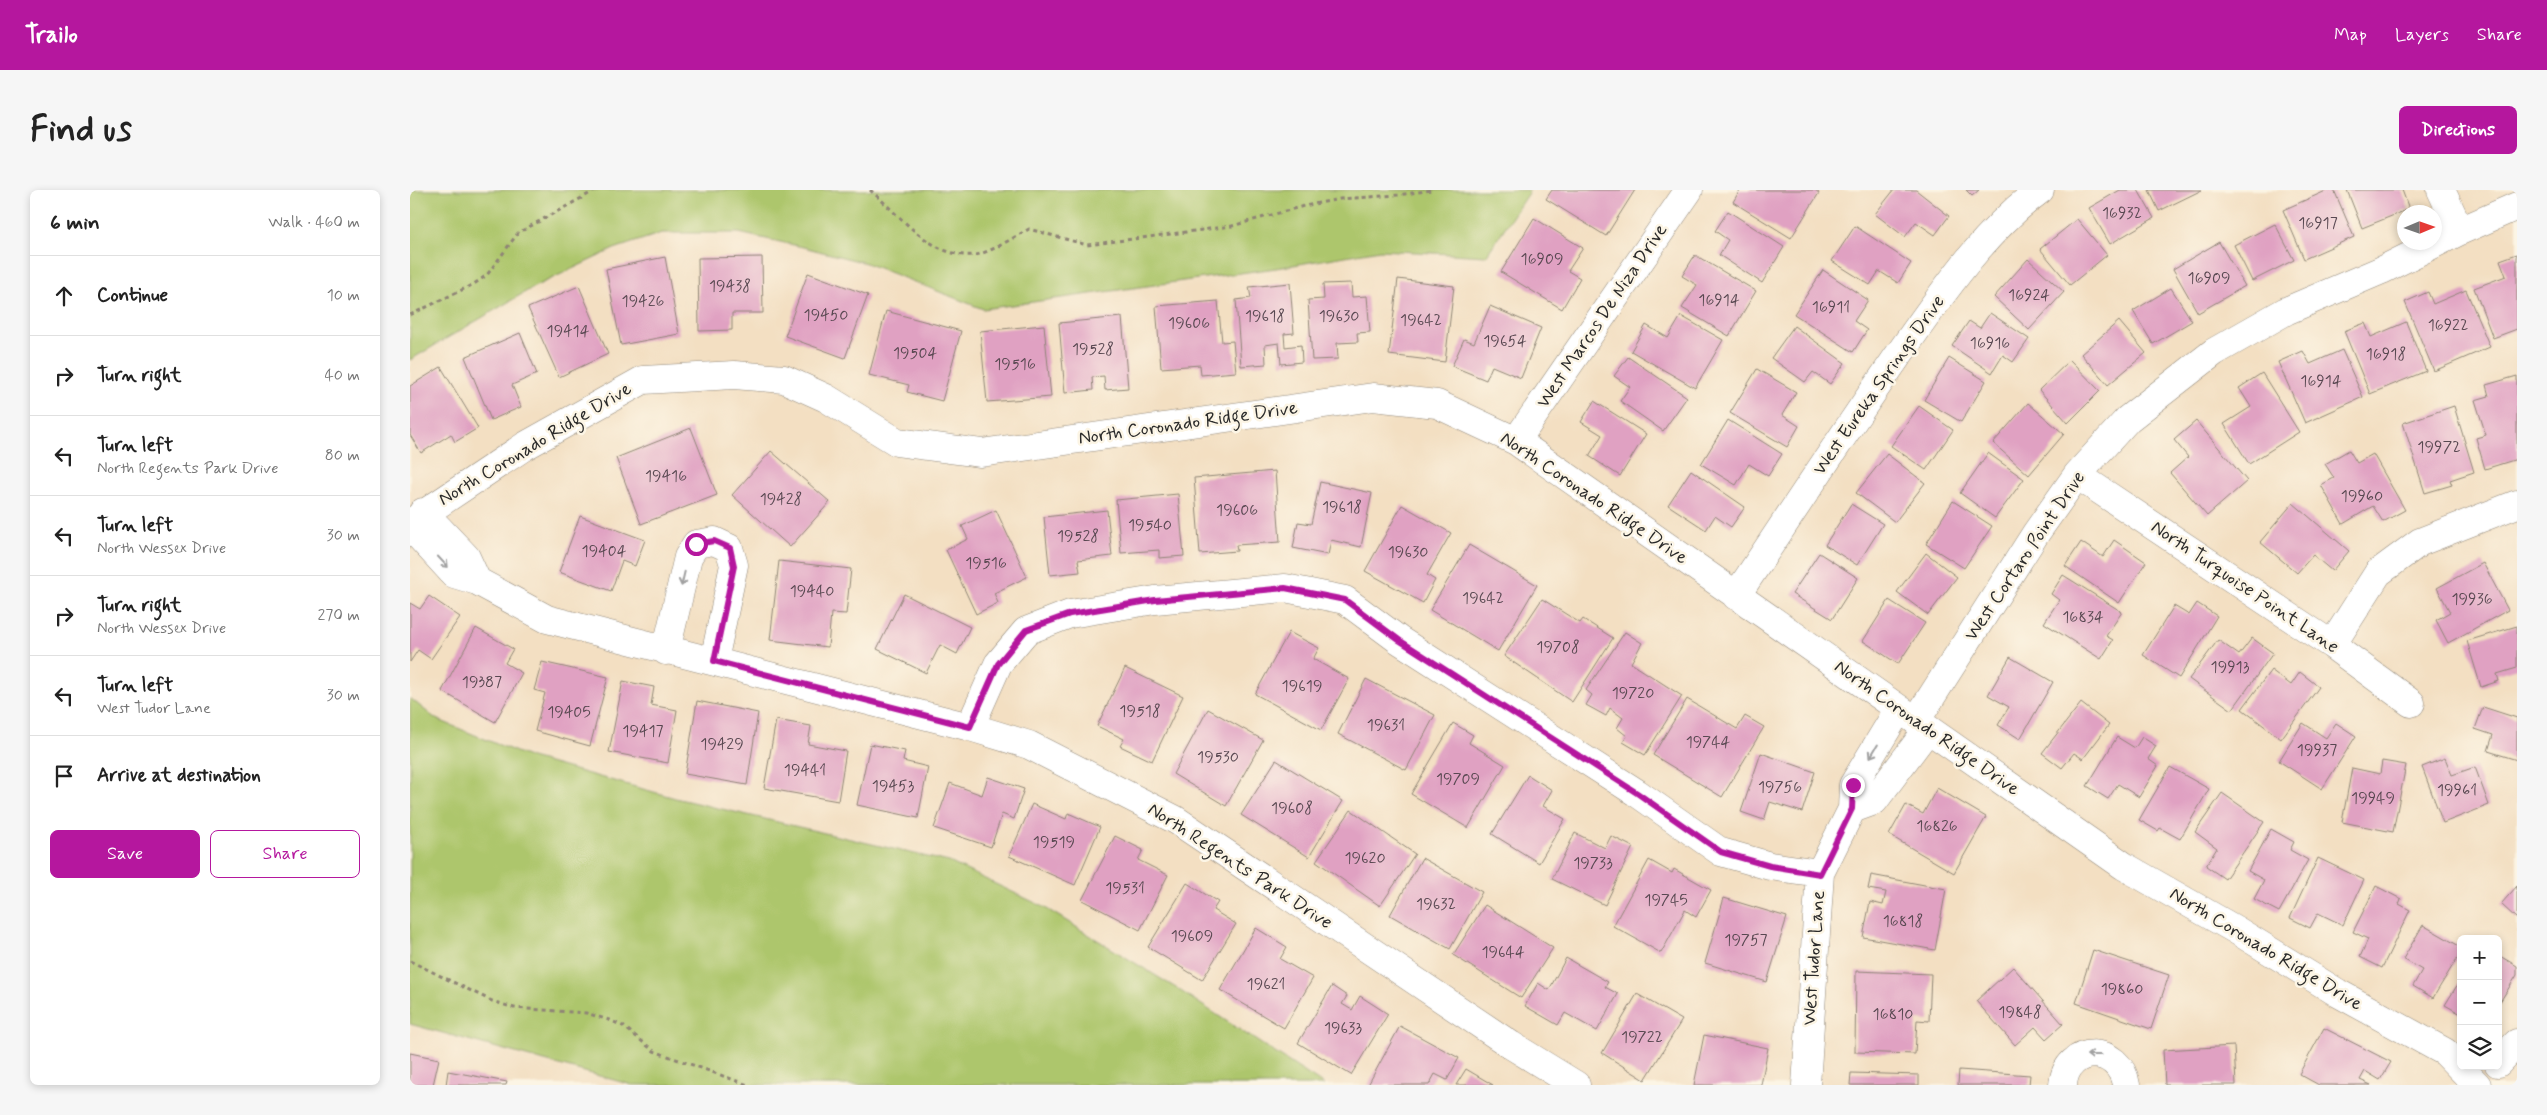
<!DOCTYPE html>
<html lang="en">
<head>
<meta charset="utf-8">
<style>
  body { margin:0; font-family:Mynerve,sans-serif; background:#f6f6f6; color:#222 }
  .controls { position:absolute; right:15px; bottom:15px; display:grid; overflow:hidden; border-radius:8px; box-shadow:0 2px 8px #0003 }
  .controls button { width:45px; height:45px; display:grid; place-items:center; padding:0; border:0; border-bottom:1px solid #e0e0e0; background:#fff; color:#222; font:25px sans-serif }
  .compass { position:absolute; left:1987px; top:15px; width:45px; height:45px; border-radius:50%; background:#fff; box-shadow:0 2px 8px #0003; rotate:88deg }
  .stop { position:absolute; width:15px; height:15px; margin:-11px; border:4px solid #b5179e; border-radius:50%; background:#fff }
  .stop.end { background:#b5179e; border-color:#fff; box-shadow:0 1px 5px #0008 }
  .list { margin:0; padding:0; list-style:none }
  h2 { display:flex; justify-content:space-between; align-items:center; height:65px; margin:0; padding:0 20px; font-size:21px }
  h2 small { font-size:16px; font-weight:400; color:#767676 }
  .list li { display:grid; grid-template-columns:32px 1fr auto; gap:15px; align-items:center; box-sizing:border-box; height:80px; padding:0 20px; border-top:1px solid #e0e0e0 }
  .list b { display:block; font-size:19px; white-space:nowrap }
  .list p { margin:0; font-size:16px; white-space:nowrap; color:#767676 }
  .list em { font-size:16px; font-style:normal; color:#767676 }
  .actions { display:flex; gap:10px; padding:15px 20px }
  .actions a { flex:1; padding:11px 0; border:1px solid #b5179e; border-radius:8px; text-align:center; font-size:18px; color:#b5179e }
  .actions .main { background:#b5179e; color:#fff }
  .icon { flex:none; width:28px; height:28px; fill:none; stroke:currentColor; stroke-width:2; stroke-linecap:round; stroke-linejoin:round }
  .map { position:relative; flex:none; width:2107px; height:895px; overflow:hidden; border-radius:8px }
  header { display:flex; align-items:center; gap:30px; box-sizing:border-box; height:70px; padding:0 25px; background:#b5179e; color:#fff }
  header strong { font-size:24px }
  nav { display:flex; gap:28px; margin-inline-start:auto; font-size:18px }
  .intro { display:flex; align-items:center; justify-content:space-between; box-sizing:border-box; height:120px; padding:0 30px }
  h1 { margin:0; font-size:35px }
  .button { padding:12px 22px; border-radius:8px; background:#b5179e; color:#fff; font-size:18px; font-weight:700 }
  main { display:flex; gap:30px; padding:0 30px }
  aside { flex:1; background:#fff; border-radius:8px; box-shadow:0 2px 8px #0003 }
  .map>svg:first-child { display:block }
  .green { fill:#adc66c; stroke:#6c784c }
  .building { fill:#e0a1c2 }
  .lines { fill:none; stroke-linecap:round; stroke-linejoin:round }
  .minor-casing { stroke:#8f8576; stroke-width:29 }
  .path { stroke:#8f8576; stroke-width:3; stroke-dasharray:4 4; stroke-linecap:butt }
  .minor { stroke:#fff; stroke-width:28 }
  .oneway { stroke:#a0a0a0 }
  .route { stroke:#b5179e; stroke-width:6 }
  .labels { text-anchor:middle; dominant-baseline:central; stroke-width:5; stroke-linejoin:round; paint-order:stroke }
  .number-label { font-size:16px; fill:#584851 }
  .street-label { font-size:19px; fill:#2b2b2b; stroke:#fcf5e5 }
</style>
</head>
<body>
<header>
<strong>Trailo</strong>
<nav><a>Map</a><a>Layers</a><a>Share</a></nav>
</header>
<div class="intro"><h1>Find us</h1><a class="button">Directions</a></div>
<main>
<aside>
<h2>6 min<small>Walk · 460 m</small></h2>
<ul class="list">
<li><svg class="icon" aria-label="ahead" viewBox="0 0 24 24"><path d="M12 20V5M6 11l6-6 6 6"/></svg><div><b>Continue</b></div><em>10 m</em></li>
<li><svg class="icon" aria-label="right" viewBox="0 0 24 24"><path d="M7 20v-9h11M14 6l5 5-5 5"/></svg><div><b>Turn right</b></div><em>40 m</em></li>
<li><svg class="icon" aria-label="left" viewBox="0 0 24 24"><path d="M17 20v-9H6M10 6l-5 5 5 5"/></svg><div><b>Turn left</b><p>North Regents Park Drive</p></div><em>80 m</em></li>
<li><svg class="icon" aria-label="left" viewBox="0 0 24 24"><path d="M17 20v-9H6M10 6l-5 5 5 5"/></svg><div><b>Turn left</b><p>North Wessex Drive</p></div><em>30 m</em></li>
<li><svg class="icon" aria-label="right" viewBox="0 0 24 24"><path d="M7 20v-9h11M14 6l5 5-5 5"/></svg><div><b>Turn right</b><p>North Wessex Drive</p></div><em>270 m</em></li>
<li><svg class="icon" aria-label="left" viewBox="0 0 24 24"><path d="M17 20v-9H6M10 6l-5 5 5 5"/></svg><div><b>Turn left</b><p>West Tudor Lane</p></div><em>30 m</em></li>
<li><svg class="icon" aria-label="arrive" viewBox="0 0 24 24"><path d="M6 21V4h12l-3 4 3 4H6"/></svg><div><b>Arrive at destination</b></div></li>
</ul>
<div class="actions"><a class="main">Save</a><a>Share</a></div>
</aside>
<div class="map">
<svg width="2107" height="895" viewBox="0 0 2107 895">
  <rect width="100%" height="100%" fill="#fcf5e5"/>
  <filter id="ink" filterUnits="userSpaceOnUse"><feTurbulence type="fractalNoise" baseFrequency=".02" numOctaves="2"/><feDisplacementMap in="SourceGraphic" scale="10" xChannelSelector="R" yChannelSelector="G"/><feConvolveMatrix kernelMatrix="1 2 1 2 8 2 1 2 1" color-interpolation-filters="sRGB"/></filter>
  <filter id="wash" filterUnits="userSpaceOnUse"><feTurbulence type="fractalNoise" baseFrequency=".0096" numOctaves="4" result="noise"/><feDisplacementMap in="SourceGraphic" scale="20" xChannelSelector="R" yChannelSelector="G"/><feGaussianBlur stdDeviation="1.12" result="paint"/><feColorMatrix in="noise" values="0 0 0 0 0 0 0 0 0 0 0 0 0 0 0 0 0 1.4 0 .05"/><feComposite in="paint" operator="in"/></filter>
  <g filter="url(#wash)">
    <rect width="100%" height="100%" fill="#f3dfc2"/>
    <path class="green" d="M0 0H1120L1076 66 970 60 866 78 573 119 456 73 393 57 329 43H252L204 59 124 97 0 170Z
      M0 508 26 529 121 568 269 609 539 672 632 716 766 798 914 895H222L0 834Z"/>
    <g id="blocks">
      <path class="building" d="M1142 0H1225L1196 46 1136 9Z
        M1330 0H1405L1409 3 1381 48 1323 12Z
        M1484 0H1506L1539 26 1525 45 1506 32 1495 47 1465 24Z
        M1556 0H1569L1562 6Z
        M1710 0H1728L1744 28 1700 54 1679 18Z
        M1739 0H1792L1749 21Z
        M1918 0H1924L1944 47 1894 69 1873 20Z
        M1937 0H1992L1999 19 1952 38Z
        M1318 21 1374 57 1352 93 1309 65 1318 50 1305 41Z
        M1124 28 1173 58 1158 81 1170 88 1152 119 1091 82Z
        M1667 29 1697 65 1660 95 1630 59Z
        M1865 34 1884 70 1842 91 1824 55Z
        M1445 36 1501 73 1488 93 1469 81 1460 95 1422 71Z
        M1809 52 1835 96 1788 123 1763 79Z
        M2107 64V139L2083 148 2064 98 2096 86 2090 70Z
        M1285 65 1346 101 1319 146 1272 118 1287 95 1272 86Z
        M255 67 269 144 211 155 196 79Z
        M352 67 353 123H322V140L289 141 288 68Z
        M1618 69 1654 102 1619 140 1584 107Z
        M1413 80 1458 110 1444 131 1457 140 1443 162 1384 124Z
        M398 83 458 105 435 168 375 146Z
        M988 89 1044 96 1035 172 979 165Z
        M880 93 884 143 874 144 875 157 891 155 892 172 871 174 869 153 855 155 856 174 831 176 826 110 841 108 839 97Z
        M941 93 942 107 957 106 960 142 947 143 948 152 927 153 928 169 902 170 898 110 914 109 913 94Z
        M169 96 198 164 149 187 118 118Z
        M1761 98 1782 131 1743 154 1723 121Z
        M2056 100 2080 157 2024 181 1995 112 2018 102 2023 114Z
        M808 111 812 152 823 151 826 182 791 185 790 175 751 178 746 116Z
        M1080 116 1131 138 1111 188 1082 176 1076 190 1042 176 1054 149 1064 153Z
        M476 121 551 141 532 211 497 202 499 195 459 185Z
        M1580 123 1619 149 1603 172 1593 165 1582 183 1542 156 1559 131 1570 138Z
        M1271 126 1313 150 1285 198 1221 161 1236 135 1258 148Z
        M712 127 718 198 695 200 694 186 682 187 683 200 655 203 649 133Z
        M1709 131 1736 163 1698 195 1671 164Z
        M1996 132 2016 181 1960 204 1934 141 1955 133 1961 147Z
        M634 135 641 207 577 212 570 141Z
        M1384 136 1435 173 1420 194 1403 182 1395 192 1361 168Z
        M110 143 127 184 102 195 111 217 81 230 55 167Z
        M1932 160 1953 207 1895 233 1868 172 1893 161 1900 174Z
        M1218 167 1277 207 1253 241 1210 211 1220 197 1204 186Z
        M1539 168 1576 191 1551 232 1514 210Z
        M1660 170 1690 201 1658 233 1629 200Z
        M31 177 68 238 45 252 41 244 11 263 0 245V196Z
        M1347 179 1386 202 1372 225 1389 236 1377 257 1320 223Z
        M1852 183 1889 242 1839 274 1814 234 1841 217 1829 198Z
        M2107 186V269L2075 279 2066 248 2076 245 2065 210 2079 206 2076 195Z
        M1184 211 1236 244 1210 286 1179 266 1192 245 1171 232Z
        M1618 213 1654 244 1619 285 1583 253Z
        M1509 216 1543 240 1516 280 1481 256Z
        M2044 216 2064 282 2040 290 2042 295 2015 303 1993 233Z
        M1318 230 1372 264 1358 286 1339 274 1326 295 1291 274Z
        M1786 231 1837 291 1797 326 1760 283 1778 267 1764 250Z
        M281 238 307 305 231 334 206 268Z
        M1939 260 1947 273 1963 264 1995 320 1973 332 1963 316 1933 334 1911 295 1924 288 1915 274Z
        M361 261 420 312 380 357 322 305Z
        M1578 263 1614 289 1585 328 1550 303Z
        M1477 264 1515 293 1485 332 1446 303Z
        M1281 280 1335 317 1321 337 1305 326 1296 340 1258 315Z
        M865 281 870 352 826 355 827 361 790 364 784 288Z
        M910 292 962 303 951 357 921 350 918 365 883 358 888 332 901 334Z
        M768 304 774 366 749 368V360L711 363 706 310Z
        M1543 311 1582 336 1554 378 1516 354Z
        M1883 313 1939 361 1922 381 1903 365 1887 383 1850 352Z
        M1441 314 1473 334 1447 375 1415 355Z
        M992 315 1041 343 1017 385 1025 390 1013 413 955 381Z
        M586 320 617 387 584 403 588 413 566 424 536 360 558 349 552 336Z
        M697 320 702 366 668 370 670 382 640 385 634 327Z
        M170 326 235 350 225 376 212 371 201 401 149 382Z
        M1704 350 1736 372 1709 413 1655 376 1671 352 1693 367Z
        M1059 355 1127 395 1088 461 1020 420Z
        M1409 363 1448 388 1422 429 1382 404Z
        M1516 363 1547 387 1518 425 1487 402Z
        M369 371 441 379 436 424 421 423 418 457 360 450Z
        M2073 373 2098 420 2038 453 2026 430 2040 422 2027 398Z
        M1653 385 1712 422 1696 446 1703 450 1691 469 1634 433 1649 410 1641 404Z
        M494 404 560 437 547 464 530 455 516 483 467 459Z
        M19 406 50 427 21 469 8 460 0 472V413L10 419Z
        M1132 409 1170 433 1173 429 1203 448 1162 512 1094 466Z
        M1479 410 1515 433 1488 474 1453 451Z
        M1787 413 1807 426 1769 488 1733 465 1764 416 1779 425Z
        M2107 436V478L2087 484 2089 491 2071 497 2057 451Z
        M66 438 103 459 95 473 112 483 85 532 32 501Z
        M879 442 909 458 903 469 939 489 911 540 845 504Z
        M1215 442 1232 453 1221 473 1272 506 1235 565 1213 552 1217 546 1207 538 1213 528 1200 518 1196 526 1176 515 1182 505 1176 500Z
        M1842 448 1863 463 1822 520 1779 489 1808 450 1829 465Z
        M1600 467 1643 492 1610 549 1588 535 1599 517 1578 505Z
        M132 472 198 487 180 556 125 541 135 503 124 500Z
        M715 478 773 506 742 571 710 556 714 549 687 536Z
        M1861 480 1881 495 1890 482 1909 497 1871 549 1832 519Z
        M956 489 1025 525 996 580 928 544Z
        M213 491 244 497 241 515 267 520 258 573 199 562Z
        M1277 509 1327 539 1335 526 1354 537 1312 607 1243 565Z
        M287 511 348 523 337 595 275 584Z
        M1671 513 1699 535 1673 569 1664 563 1652 578 1632 563Z
        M2073 517 2107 528V570L2078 561 2083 545 2065 539Z
        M798 519 853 550 816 616 763 584Z
        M366 530 401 536 398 554 436 561 428 611 354 598Z
        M1043 533 1063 545 1059 553 1095 575 1058 638 1001 604Z
        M1893 533 1916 548 1926 533 1946 546 1912 599 1869 571Z
        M1707 547 1725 558 1732 547 1746 556 1738 569 1748 576 1729 607 1708 594 1698 609 1677 596Z
        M460 554 495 561 493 571 518 577 508 628 447 615Z
        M1351 563 1405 582 1392 622 1360 612 1354 630 1331 622Z
        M2035 568 2042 585 2065 577 2079 615 2033 633 2012 577Z
        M866 570 933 611 899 667 831 625Z
        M1972 571 1996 575 1983 642 1932 632 1942 578 1970 584Z
        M1760 577 1799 599 1770 649 1750 638 1748 641 1729 630Z
        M1118 585 1142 600 1133 616 1155 629 1129 673 1082 644Z
        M578 587 614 599 604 629 592 624 581 657 524 638 540 593 572 605Z
        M1527 598 1576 627 1544 683 1479 645 1496 615 1513 624Z
        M1812 603 1854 632 1815 689 1796 676 1807 658 1785 642Z
        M622 614 656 629 658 623 690 637 665 695 599 666Z
        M941 620 1005 664 970 716 906 671Z
        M1861 639 1884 652 1880 660 1898 670 1869 722 1844 709 1854 690 1838 681Z
        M1165 643 1195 658 1201 646 1223 657 1195 715 1142 689Z
        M705 646 733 660 728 670 758 685 730 740 672 710Z
        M1012 668 1072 702 1040 759 980 725Z
        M1908 668 1954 690 1933 735 1908 723 1900 738 1880 728Z
        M1239 670 1262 683 1264 679 1301 700 1286 727 1275 720 1251 763 1203 736Z
        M1461 685 1536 699 1525 760 1453 747 1460 712 1473 715 1476 702 1458 699Z
        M777 693 808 712 803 720 826 734 792 790 738 757Z
        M1966 696 1991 709 1989 714 2000 720 1972 778 1950 767 1958 749 1943 742Z
        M2107 696V729L2091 714Z
        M1314 708 1377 727 1357 792 1295 773Z
        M1075 715 1143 758 1111 808 1043 765Z
        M2013 735 2051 757V762L2023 808 2003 796 2012 780 1993 769Z
        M846 738 877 757 870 769 903 788 874 838 810 800Z
        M1683 760 1759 785 1741 839 1666 813Z
        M2088 765 2107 776V785L2088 815Z
        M1156 768 1198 792 1195 797 1208 804 1187 841 1155 823 1148 835 1115 816 1128 793 1139 800Z
        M1603 777 1653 834 1636 849 1625 837 1605 855 1566 811Z
        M1446 781 1521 784 1519 831 1507 830 1505 864 1445 862Z
        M2051 789V824L2035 815Z
        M922 796 937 806 932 814 942 820 950 806 978 824 941 885 888 853Z
        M1227 804 1272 830 1235 890 1192 863Z
        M990 836 1049 868 1037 890 1025 884 1019 895H958Z
        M1914 838 1981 872 1970 890 1955 881 1950 890 1961 895H1909L1889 884Z
        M1294 845 1358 858 1351 895H1284Z
        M1824 856 1826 895H1755L1753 860Z
        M0 863 29 869 23 895H0Z
        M1056 879 1083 895H1046Z
        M1549 880 1620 885 1619 895H1548Z
        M38 881 97 892 96 895H36Z
        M1441 883 1509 885V895H1440Z"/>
    </g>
  </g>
  <g filter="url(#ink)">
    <use href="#blocks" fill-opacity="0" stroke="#8f8576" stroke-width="1"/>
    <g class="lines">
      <defs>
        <path id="minor" d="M2031 0 2050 41
          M1106 251 1279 0
          M1667 285 1922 455 2001 513
          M0 333 115 256 233 190 324 185 374 189 416 208 487 252 571 263 963 207 1027 214 1106 251 1714 676 1826 740 1928 803 2035 862 2067 895
          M0 336 44 384 67 391 56 367 13 322
          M67 391 137 429 560 537 619 555 766 630 1101 855 1166 895
          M1326 406C1381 324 1435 241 1492 160 1531 105 1574 41 1630 0
          M1922 455 1968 383 2010 352 2107 314
          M256 461 278 367 286 354 304 351 319 358 324 375 304 471
          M1489 519 1443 595 1442 619 1464 611 1518 539
          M1506 531 1626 343 1667 285 1718 229 1804 162 1876 121 1972 80 2050 41 2107 16
          M560 537 588 474 616 441 660 424 745 410 875 398 935 410 989 450 1227 603 1311 662 1360 676 1410 683
          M2088 873 2107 853
          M1396 895 1410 683 1442 619
          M1653 895C1656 854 1710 854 1716 895"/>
      </defs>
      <use href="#minor" class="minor-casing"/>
      <path class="path" d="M460 0C489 24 522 69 564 65 576 65 608 45 619 39L677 55 822 36 894 16 930 9 988 5 1022 0
        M0 125 64 94 77 85 108 43 186 0
        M0 771 82 811 104 818 176 823 199 830 213 836 244 861 338 895"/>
      <use href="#minor" class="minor"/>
    </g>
    <defs><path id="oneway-shaft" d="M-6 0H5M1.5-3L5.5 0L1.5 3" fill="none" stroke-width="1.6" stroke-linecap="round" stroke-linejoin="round" transform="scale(1.25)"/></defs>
    <g class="oneway">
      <use href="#oneway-shaft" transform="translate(33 372) rotate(47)"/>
      <use href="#oneway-shaft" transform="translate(273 389) rotate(103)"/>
      <use href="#oneway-shaft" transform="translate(1464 561) rotate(121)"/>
      <use href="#oneway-shaft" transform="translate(1684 865) rotate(-180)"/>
    </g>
  </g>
  <g class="lines" filter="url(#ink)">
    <path class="route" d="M286 354 304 351 320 358 324 376 304 471 560 537 588 474 616 440 660 424 745 410 875 398 935 410 989 450 1227 603 1311 662 1360 676 1410 684 1442 619 1443 595"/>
  </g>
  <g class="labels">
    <g class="number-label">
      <text x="1712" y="23">16932</text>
      <text x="1908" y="33">16917</text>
      <text x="1132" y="69">16909</text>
      <text x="1799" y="88">16909</text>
      <text x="320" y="96">19438</text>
      <text x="1619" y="105">16924</text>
      <text x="1309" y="110">16914</text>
      <text x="233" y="111">19426</text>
      <text x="1421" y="117">16911</text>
      <text x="416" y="125">19450</text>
      <text x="855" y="126">19618</text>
      <text x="929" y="126">19630</text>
      <text x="1011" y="130">19642</text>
      <text x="779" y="133">19606</text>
      <text x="2038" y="135">16922</text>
      <text x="158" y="141">19414</text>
      <text x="1095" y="151">19654</text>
      <text x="1580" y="153">16916</text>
      <text x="683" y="159">19528</text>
      <text x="505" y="163">19504</text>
      <text x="1976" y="164">16918</text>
      <text x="605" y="174">19516</text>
      <text x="1911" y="191">16914</text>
      <text x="2029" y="257">19972</text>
      <text x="256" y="286">19416</text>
      <text x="1952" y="306">19960</text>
      <text x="371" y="309">19428</text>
      <text x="932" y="317">19618</text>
      <text x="827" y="320">19606</text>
      <text x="740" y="335">19540</text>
      <text x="668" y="346">19528</text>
      <text x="194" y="361">19404</text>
      <text x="998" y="362">19630</text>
      <text x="576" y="373">19516</text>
      <text x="402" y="401">19440</text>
      <text x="1073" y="408">19642</text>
      <text x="2062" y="409">19936</text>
      <text x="1673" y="427">16834</text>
      <text x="1148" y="457">19708</text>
      <text x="1820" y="477">19913</text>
      <text x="72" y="492">19387</text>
      <text x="892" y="496">19619</text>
      <text x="1223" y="503">19720</text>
      <text x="730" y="521">19518</text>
      <text x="159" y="522">19405</text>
      <text x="976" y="535">19631</text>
      <text x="233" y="541">19417</text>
      <text x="1298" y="552">19744</text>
      <text x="312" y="554">19429</text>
      <text x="1907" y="560">19937</text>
      <text x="808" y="567">19530</text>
      <text x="395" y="580">19441</text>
      <text x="1048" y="589">19709</text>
      <text x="483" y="596">19453</text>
      <text x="1370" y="597">19756</text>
      <text x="2047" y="600">19961</text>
      <text x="1963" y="608">19949</text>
      <text x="882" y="618">19608</text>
      <text x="1527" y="636">16826</text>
      <text x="644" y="652">19519</text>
      <text x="955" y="668">19620</text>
      <text x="1183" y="673">19733</text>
      <text x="715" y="698">19531</text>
      <text x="1256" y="710">19745</text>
      <text x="1026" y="714">19632</text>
      <text x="1493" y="731">16818</text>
      <text x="782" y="746">19609</text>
      <text x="1336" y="750">19757</text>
      <text x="1093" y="762">19644</text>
      <text x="856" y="794">19621</text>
      <text x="1712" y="799">19860</text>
      <text x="1610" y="822">19848</text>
      <text x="1483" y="824">16810</text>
      <text x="933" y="838">19633</text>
      <text x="1232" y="847">19722</text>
    </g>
    <g class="street-label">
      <text transform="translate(1192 126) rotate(-56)">West Marcos De Niza Drive</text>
      <text transform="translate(1469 195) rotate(-55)">West Eureka Springs Drive</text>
      <text transform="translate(778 233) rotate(-8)">North Coronado Ridge Drive</text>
      <text transform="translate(125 254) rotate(-31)">North Coronado Ridge Drive</text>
      <text transform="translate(1184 308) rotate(34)">North Coronado Ridge Drive</text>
      <text transform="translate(1615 366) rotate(-56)">West Cortaro Point Drive</text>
      <text transform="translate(1835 397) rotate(34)">North Turquoise Point Lane</text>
      <text transform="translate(1517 538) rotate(35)">North Coronado Ridge Drive</text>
      <text transform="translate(830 676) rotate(33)">North Regents Park Drive</text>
      <text transform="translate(1856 759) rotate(31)">North Coronado Ridge Drive</text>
      <text transform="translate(1404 768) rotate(-86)">West Tudor Lane</text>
    </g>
  </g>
</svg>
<div class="controls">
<button>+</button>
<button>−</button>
<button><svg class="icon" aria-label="layers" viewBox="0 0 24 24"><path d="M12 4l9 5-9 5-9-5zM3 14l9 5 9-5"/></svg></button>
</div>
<svg class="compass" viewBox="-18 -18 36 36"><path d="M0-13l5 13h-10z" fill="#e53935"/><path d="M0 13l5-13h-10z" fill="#767676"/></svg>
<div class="stop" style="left:286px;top:354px"></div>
<div class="stop end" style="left:1443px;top:595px"></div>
</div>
</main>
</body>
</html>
